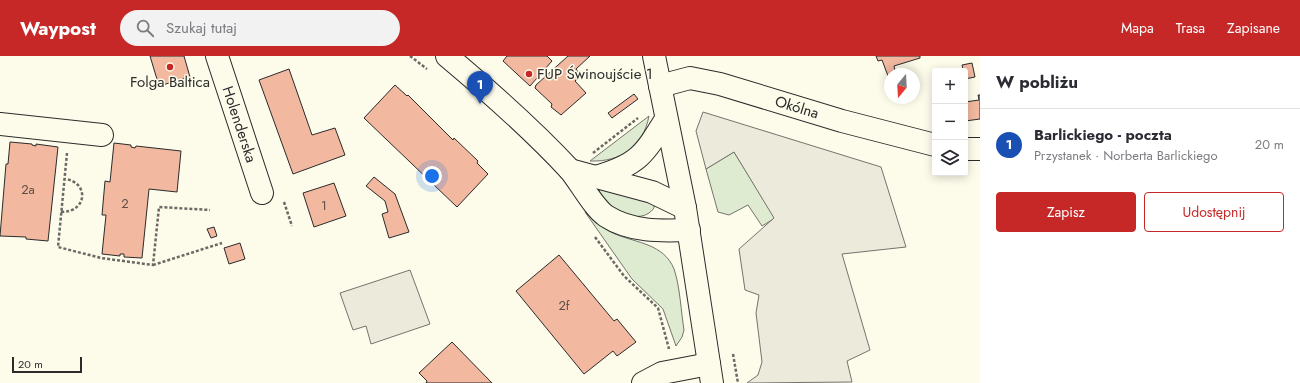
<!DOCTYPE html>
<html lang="pl">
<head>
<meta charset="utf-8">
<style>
  body { margin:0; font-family:Jost,sans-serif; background:#f2f2f3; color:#2b2b33 }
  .controls { position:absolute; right:12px; top:12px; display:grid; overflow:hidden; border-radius:4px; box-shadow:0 2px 10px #0003 }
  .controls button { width:36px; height:36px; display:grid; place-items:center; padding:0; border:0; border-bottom:1px solid #e1e1e2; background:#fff; color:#2b2b33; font:20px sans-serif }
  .compass { position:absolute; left:884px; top:12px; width:36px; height:36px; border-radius:50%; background:#fff; box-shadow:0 2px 10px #0003; rotate:198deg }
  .scale { position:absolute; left:12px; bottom:10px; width:70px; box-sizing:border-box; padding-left:4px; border:2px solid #2b2b2b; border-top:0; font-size:11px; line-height:14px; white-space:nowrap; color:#2b2b2b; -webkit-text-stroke:3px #fdfbea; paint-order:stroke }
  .you { position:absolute; left:432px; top:120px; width:14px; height:14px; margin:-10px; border:3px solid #fff; border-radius:50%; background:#1a73e8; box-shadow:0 0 0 6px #1a73e833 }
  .badge { display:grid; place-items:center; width:26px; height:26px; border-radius:50%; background:#c62828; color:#fff; font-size:13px; font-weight:700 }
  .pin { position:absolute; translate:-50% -33px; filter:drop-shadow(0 1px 2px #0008) }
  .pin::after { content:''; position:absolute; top:21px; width:14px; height:12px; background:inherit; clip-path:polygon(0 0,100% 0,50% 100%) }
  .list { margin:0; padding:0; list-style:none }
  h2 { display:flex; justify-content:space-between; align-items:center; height:52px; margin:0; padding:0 16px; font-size:17px }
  h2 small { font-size:13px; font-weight:400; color:#7c7c81 }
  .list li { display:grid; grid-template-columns:26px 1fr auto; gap:12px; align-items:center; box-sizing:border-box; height:72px; padding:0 16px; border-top:1px solid #e1e1e2 }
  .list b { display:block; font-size:15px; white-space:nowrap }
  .list p { margin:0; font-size:13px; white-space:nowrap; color:#7c7c81 }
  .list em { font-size:13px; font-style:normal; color:#7c7c81 }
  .actions { display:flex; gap:8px; padding:12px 16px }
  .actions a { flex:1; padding:9px 0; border:1px solid #c62828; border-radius:4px; text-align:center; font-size:14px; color:#c62828 }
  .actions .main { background:#c62828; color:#fff }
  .icon { flex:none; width:22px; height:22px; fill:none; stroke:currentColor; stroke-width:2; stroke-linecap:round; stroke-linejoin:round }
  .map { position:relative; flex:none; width:980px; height:327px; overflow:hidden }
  header { display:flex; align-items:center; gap:24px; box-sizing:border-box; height:56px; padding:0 20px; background:#c62828; color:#fff }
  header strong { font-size:19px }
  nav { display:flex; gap:22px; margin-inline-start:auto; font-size:14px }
  .search { width:280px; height:36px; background:#f2f2f3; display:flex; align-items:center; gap:10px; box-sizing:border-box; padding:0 14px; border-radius:22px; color:#7c7c81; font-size:15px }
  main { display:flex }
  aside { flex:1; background:#fff }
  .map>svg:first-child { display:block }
  .green { fill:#deebd1; stroke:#74746e }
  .parking { fill:#eceadb; stroke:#74746e }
  .building { fill:#f2b8a0; stroke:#2b2b2b }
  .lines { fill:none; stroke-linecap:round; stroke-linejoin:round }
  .minor-casing { stroke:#2b2b2b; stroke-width:24 }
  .path { stroke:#6a6964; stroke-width:2.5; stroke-dasharray:3 2; stroke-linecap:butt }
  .minor { stroke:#fdfbea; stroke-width:22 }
  .poi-dot { fill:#c62828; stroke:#fdfbea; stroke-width:1.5 }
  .labels { text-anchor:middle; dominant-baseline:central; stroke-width:3; stroke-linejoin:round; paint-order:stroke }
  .number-label { font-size:13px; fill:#5d4e48 }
  .poi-label { font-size:15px; fill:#2b2b2b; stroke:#fdfbea; text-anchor:start }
  .street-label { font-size:15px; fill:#2b2b2b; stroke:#fdfbea }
</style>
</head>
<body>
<header>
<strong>Waypost</strong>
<div class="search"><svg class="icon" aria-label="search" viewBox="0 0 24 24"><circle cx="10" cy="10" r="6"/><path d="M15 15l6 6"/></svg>Szukaj tutaj</div>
<nav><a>Mapa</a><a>Trasa</a><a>Zapisane</a></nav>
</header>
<main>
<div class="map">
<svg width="980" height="327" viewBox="0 0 980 327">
  <rect width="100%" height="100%" fill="#fdfbea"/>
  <path class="green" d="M649 60C643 91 621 106 590 105Z
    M734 96 775 162 762 170 748 149 729 159 718 156 706 113Z
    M600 133H603L650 147 654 149V152C640 172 607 152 599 136Z
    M585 156C594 165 603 173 615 178 637 187 664 188 674 213 680 230 681 256 684 274L682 281 676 290 663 253 632 223Z"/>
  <path class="parking" d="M703 56 881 111 906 191 842 198 870 294 847 305 852 326 747 327 758 319 762 306 756 257 759 239 745 234 739 193 774 162 734 96 706 113 696 75Z
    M410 214 430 268 371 288 366 270 353 274 340 237Z"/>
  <path class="building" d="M150 0H184L190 21 159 30Z
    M507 0H547L552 5 530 30 503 5Z
    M568 0H590L576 13 581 20 575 25 586 37 561 59 551 51 552 48 535 32 536 29Z
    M876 0H920V2L894 10 896 18 888 20 882 4 878 5Z
    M972 7 975 21 965 23V15H950L963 13 962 9Z
    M289 13 312 79 335 72 345 99 293 118 259 24Z
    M395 29 407 40 408 39 453 84 454 82 478 105 477 107 488 118 457 151 364 62Z
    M634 38 638 43 612 62 608 57Z
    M978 39H980V63L965 65V46L979 44Z
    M10 86 32 88V89L36 90V88L58 91 48 185 26 183V181L0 180 6 108H8Z
    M114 87 131 89V91L135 92 136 90 181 95 177 136 149 133 142 202 124 201V198H120V200L102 198 106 159H102L105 125 110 126Z
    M374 121 395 138 409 176 389 182 382 158 388 156 385 145 366 130Z
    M334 127 346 160 314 171 303 137Z
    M214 171 217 180 211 182 207 173Z
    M240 187 245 203 229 208 224 192Z
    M559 199 614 265 617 263 636 286 617 300 613 295 584 318 516 235Z
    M452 286 492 327H426L427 325 419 317Z"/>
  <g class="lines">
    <defs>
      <g id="minor">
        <path id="s1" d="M217 0 262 137"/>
        <path d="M447 0C490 36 532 73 570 114 580 126 594 152 606 160 631 176 660 175 689 174"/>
        <path d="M654 0 685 152 712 327"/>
        <path id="s2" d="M660 30 690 22 720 28 842 65 935 89"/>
        <path d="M0 68 102 79"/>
        <path d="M965 93H980"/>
        <path d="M570 114 652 136 685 152"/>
        <path d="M596 121C638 109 644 99 666 63"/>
        <path d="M643 327 662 317 709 308"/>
      </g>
    </defs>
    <use href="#minor" class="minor-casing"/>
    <path class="path" d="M410 0 427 13
      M67 97 58 191 101 202 153 209 159 151 210 154
      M593 97 638 62
      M284 146 292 170
      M61 156C88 156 89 126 65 123
      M595 181 624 220 658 252 669 293
      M153 209 222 187
      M733 298 738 327"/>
    <use href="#minor" class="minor"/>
  </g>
  <g class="poi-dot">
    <circle cx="170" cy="11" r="4"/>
    <circle cx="529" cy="18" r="4"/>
  </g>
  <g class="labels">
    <g class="number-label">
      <text x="28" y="133">2a</text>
      <text x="125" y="147">2</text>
      <text x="324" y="149">1</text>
      <text x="564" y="249">2f</text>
    </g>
    <g class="poi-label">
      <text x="537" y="18">FUP Świnoujście 1</text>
      <text x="170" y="26" text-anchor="middle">Folga Baltica</text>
    </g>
    <g class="street-label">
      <text stroke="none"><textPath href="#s2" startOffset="142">Okólna</textPath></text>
      <text stroke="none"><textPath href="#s1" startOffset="72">Holenderska</textPath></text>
    </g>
  </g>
</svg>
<div class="controls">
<button>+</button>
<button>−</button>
<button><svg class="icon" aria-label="layers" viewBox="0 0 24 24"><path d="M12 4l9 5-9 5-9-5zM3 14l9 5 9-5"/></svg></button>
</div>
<svg class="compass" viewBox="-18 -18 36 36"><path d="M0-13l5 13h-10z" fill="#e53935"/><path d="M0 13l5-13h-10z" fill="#7c7c81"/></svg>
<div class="scale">20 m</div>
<div class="you"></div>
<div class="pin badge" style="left:480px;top:48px;background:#1a4fb4">1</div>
</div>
<aside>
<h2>W pobliżu<small></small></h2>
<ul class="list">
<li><span class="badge" style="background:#1a4fb4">1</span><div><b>Barlickiego - poczta</b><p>Przystanek · Norberta Barlickiego</p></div><em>20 m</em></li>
</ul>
<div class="actions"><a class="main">Zapisz</a><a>Udostępnij</a></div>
</aside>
</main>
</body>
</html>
